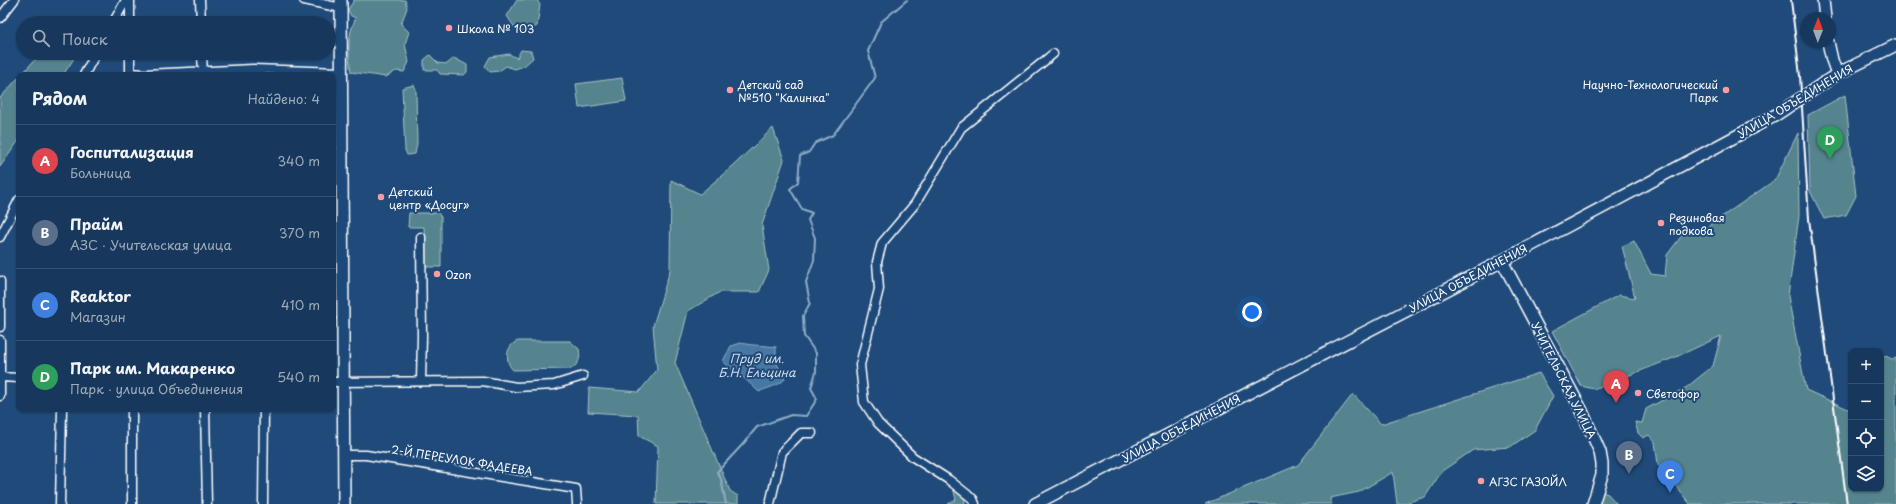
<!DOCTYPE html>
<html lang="ru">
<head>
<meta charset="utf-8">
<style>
  body { margin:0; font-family:"Playpen Sans",sans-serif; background:#244365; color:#f1f3f6 }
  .controls { position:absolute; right:12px; bottom:12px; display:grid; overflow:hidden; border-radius:8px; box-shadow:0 1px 3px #0004 }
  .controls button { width:36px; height:36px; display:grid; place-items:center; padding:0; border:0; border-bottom:1px solid #365272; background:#17385c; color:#f1f3f6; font:20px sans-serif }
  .compass { position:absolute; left:1800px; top:12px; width:36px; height:36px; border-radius:50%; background:#17385c; box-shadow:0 1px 3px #0004; rotate:1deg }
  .you { position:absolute; left:1252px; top:312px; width:14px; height:14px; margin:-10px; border:3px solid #fff; border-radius:50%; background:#1a73e8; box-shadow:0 0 0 6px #1a73e833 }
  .badge { display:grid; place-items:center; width:26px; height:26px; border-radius:50%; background:#ff9aa2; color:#fff; font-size:13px; font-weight:700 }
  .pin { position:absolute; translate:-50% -33px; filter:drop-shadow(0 1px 2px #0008) }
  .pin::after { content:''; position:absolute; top:21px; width:14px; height:12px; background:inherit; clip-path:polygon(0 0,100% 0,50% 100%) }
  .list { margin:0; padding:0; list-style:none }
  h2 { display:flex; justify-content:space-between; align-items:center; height:52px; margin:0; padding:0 16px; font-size:17px }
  h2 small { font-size:13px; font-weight:400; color:#9eacbb }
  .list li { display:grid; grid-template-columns:26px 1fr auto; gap:12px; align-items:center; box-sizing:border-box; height:72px; padding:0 16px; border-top:1px solid #365272 }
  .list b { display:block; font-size:15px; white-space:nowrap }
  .list p { margin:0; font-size:13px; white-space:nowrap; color:#9eacbb }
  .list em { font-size:13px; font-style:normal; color:#9eacbb }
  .icon { flex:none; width:22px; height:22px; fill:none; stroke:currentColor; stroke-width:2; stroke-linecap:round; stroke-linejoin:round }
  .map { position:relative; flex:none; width:1896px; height:504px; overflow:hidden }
  .search { position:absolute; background:#17385c; box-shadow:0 1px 3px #0004; left:16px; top:16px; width:320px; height:44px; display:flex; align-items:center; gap:10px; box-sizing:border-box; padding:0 14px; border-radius:22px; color:#9eacbb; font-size:15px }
  .panel { position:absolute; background:#17385c; box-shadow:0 1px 3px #0004; left:16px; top:72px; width:320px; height:340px; border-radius:8px }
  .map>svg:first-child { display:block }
  .green { fill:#54848e; stroke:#aac2c6 }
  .water { fill:#4677a3; stroke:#90adc8 }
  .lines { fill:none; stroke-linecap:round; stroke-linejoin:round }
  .stream { stroke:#90adc8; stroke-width:2 }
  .street-casing { stroke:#fff; stroke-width:11 }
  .secondary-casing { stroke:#fff; stroke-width:14 }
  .street { stroke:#1f4a7a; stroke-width:8 }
  .secondary { stroke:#1f4a7a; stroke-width:11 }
  .rail { stroke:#fff; stroke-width:2 }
  .poi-dot { fill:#ff9aa2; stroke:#1f4a7a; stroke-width:1.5 }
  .labels { text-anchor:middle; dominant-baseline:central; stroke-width:4; stroke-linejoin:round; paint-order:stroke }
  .poi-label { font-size:11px; fill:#fff; stroke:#1f4a7a; text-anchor:start }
  .street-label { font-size:11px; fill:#fff; stroke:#1f4a7a }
  .water-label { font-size:12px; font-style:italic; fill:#d1dde8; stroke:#1f4a7a }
</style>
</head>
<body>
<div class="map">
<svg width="1896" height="504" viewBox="0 0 1896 504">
  <rect width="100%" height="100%" fill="#1f4a7a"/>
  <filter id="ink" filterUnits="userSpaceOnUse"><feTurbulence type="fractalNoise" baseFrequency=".025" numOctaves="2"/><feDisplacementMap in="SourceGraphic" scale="8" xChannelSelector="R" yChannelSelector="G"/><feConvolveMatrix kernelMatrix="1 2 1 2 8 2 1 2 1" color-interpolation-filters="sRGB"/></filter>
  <g filter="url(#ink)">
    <path class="green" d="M354 0H405L407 8 401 24 409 32 405 44 409 62 404 72 396 71 386 77 351 72C348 55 347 34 356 18L351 16 348 10Z
      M517 0H537L540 5 537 26 525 32 515 28 507 16Z
      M521 50 531 51 533 58 524 66 515 69 506 66 499 71 490 72 485 66 490 57 509 54 517 58Z
      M45 53H66L75 57 63 75H21L40 54Z
      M430 55 438 63 447 64 454 58 467 65V72L464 75 440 74 437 70H424V60Z
      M19 77V140L0 167V98Z
      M622 78 626 101 579 108 576 84Z
      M414 85 416 89 417 144 415 154 407 155 405 150 402 88Z
      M1845 95 1856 196 1846 215 1824 219 1810 191 1808 115Z
      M773 128 784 160 762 225 769 270 759 292H720L688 311 675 363 730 491 738 496V504H656L658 446 639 436 638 415 588 412 589 388 639 392 657 370 653 326 670 270 671 180 700 194 734 165Z
      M1798 133 1799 216 1788 296 1806 390 1848 409 1851 408V489H1881V354L1892 359 1896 358V504H1690L1658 464 1655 442 1649 435 1643 438 1638 433 1635 422 1642 423 1646 409 1687 387 1713 366 1721 336 1676 357 1594 389 1581 386 1552 331 1619 295 1635 298 1622 246 1634 241 1651 274 1665 276 1667 255 1686 230 1704 229 1775 180Z
      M409 213H438L441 217V267H427L425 264 424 227H408Z
      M518 341H570L579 349C581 358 579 364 571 369L513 370C504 361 506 345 518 341Z
      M1539 373 1553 396 1535 430 1510 447 1473 450 1442 471 1425 497 1402 504H1397L1393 472 1359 492 1330 498 1332 504H1205L1298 465 1353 394 1381 424Z
      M953 487 964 496 965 504H948L956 500Z
      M1600 491 1608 494 1617 504H1598Z"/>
    <path class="water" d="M741 343C753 346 764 345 776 347V362L785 379C777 387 768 387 759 392L744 378 733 371 723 361 731 346Z"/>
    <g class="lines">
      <path class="stream" d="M726 504 721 479 717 472 743 444 757 427 791 415 806 416 817 399 811 388 816 372V353L804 336 803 316 810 303 806 282 814 260 815 238 808 220 812 213 802 209 790 189 798 182 800 156 809 152 815 143 833 135 875 78 868 51 881 22 907 0"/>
      <defs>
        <path id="street" d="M200 0 201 23
          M304 0 341 8
          M0 18 14 0
          M113 23 126 0
          M130 23V0
          M202 53 203 75
          M130 73 145 74 253 69 341 72
          M84 75 96 53
          M130 75V53
          M0 237 19 200
          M421 237 422 336 421 381
          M0 281V327
          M0 340V396
          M0 377 19 378
          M333 382 483 381 516 387 554 385 583 376
          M132 409V504
          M205 409 207 504
          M345 455H366L576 489 577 504
          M60 504 62 409
          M263 504 264 409
          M770 504 782 452 801 433H812
          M975 504 973 499 949 480 913 457 878 423 864 402 860 365 879 289 877 262 882 243 915 204 961 128 1053 54"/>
        <path id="secondary" d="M341 0 344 504
          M1823 0 1825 18
          M1828 42 1832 60 1837 74
          M1502 261 1582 411 1600 452 1602 464V475L1593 504
          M1035 504 1502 261 1776 115 1837 74 1896 45"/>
      </defs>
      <use href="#street" class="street-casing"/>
      <use href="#secondary" class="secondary-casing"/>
      <use href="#street" class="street"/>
      <use href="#secondary" class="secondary"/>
      <path class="rail" d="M1791 0 1800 76 1809 219 1847 504"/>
    </g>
  </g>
  <g class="poi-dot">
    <circle cx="449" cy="28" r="4"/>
    <circle cx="730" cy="90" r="4"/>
    <circle cx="1726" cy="90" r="4"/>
    <circle cx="381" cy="197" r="4"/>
    <circle cx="1661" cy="223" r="4"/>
    <circle cx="437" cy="274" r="4"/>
    <circle cx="1638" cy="393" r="4"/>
    <circle cx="1481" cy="481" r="4"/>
  </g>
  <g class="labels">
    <g class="poi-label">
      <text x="457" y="28">Школа № 103</text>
      <text x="738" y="84">Детский сад<tspan x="738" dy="13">№510 "Калинка"</tspan></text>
      <text x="1718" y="84" text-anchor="end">Научно-Технологический<tspan x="1718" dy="13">Парк</tspan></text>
      <text x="389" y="191">Детский<tspan x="389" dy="13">центр «Досуг»</tspan></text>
      <text x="1669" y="217">Резиновая<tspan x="1669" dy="13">подкова</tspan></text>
      <text x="445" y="274">Ozon</text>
      <text x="1646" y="393">Светофор</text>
      <text x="1489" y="481">АГЗС ГАЗОЙЛ</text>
    </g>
    <g class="street-label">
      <text transform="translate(1795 101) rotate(-31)">УЛИЦА ОБЪЕДИНЕНИЯ</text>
      <text transform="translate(1468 278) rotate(-28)">УЛИЦА ОБЪЕДИНЕНИЯ</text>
      <text transform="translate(1564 380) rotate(63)">УЧИТЕЛЬСКАЯ УЛИЦА</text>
      <text transform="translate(1181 428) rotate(-28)">УЛИЦА ОБЪЕДИНЕНИЯ</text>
      <text transform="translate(462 460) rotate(9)">2-Й ПЕРЕУЛОК ФАДЕЕВА</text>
    </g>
    <g class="water-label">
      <text x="757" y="358">Пруд им.<tspan x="757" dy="14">Б.Н. Ельцина</tspan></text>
    </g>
  </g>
</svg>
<div class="controls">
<button>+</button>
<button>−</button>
<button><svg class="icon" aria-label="locate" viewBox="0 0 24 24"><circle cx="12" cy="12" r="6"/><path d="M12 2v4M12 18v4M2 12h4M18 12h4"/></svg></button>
<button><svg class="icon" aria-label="layers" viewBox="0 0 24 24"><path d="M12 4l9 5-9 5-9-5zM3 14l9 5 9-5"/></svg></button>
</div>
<svg class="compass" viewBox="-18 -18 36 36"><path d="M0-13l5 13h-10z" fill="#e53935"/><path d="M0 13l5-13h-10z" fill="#9eacbb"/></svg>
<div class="you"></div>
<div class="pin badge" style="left:1616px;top:403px;background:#e0444e">A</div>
<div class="pin badge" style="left:1629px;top:474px;background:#5c6f8a">B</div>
<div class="pin badge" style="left:1670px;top:493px;background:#3f7fe0">C</div>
<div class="pin badge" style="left:1830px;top:159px;background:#2e9e5b">D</div>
<div class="search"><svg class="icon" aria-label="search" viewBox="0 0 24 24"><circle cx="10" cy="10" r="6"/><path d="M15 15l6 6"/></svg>Поиск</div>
<section class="panel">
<h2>Рядом<small>Найдено: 4</small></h2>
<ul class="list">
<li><span class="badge" style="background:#e0444e">A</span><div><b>Госпитализация</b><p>Больница</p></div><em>340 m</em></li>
<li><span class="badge" style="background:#5c6f8a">B</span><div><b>Прайм</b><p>АЗС · Учительская улица</p></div><em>370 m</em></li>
<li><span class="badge" style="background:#3f7fe0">C</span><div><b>Reaktor</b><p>Магазин</p></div><em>410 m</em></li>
<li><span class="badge" style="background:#2e9e5b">D</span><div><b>Парк им. Макаренко</b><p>Парк · улица Объединения</p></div><em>540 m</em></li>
</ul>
</section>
</div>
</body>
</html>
